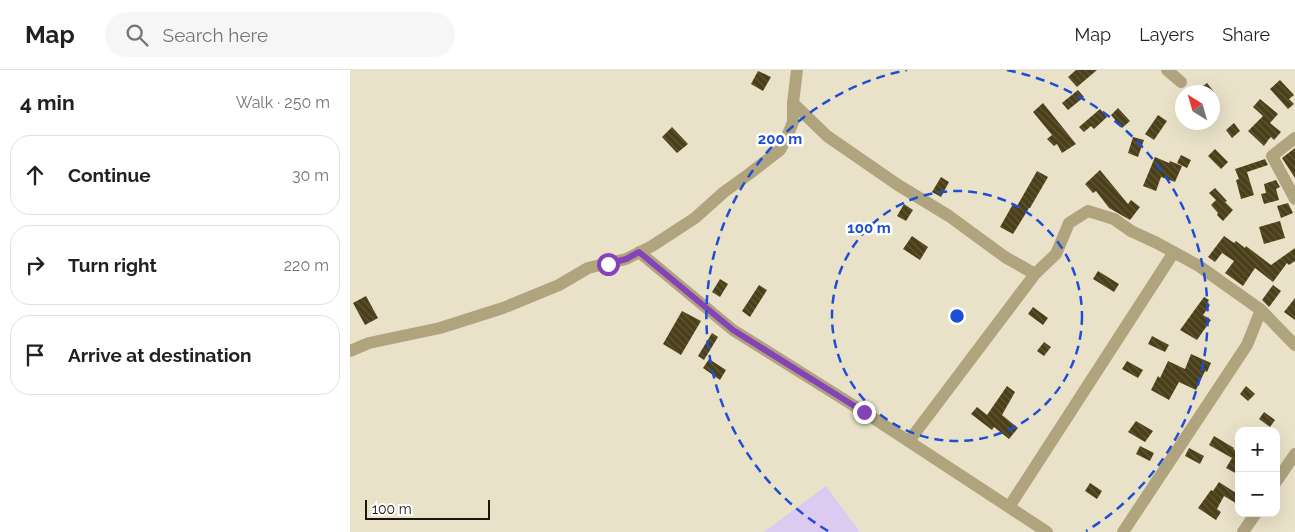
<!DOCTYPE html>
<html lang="en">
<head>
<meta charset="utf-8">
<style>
  body { margin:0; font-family:Raleway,sans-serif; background:#f6f6f6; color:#202124 }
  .controls { position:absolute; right:15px; bottom:15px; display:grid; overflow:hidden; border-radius:10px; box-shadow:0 5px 20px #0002 }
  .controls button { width:45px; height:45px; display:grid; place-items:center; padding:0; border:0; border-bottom:1px solid #e0e0e0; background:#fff; color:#202124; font:25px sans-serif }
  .compass { position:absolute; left:825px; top:15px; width:45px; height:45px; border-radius:50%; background:#fff; box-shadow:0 5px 20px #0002; rotate:323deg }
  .scale { position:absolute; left:15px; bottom:12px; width:125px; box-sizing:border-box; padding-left:5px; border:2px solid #19160d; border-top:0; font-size:14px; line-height:18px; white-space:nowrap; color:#19160d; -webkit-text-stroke:4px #fff; paint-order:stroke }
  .stop { position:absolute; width:15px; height:15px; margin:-11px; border:4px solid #8543b7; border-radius:50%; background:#fff }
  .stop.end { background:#8543b7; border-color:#fff; box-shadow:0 1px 5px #0008 }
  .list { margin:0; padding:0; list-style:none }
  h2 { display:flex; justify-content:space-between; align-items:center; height:65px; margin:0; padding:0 20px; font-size:21px }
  h2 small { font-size:16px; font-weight:400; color:#757577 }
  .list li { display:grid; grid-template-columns:32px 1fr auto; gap:15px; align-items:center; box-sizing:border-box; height:80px; margin:0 10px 10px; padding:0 10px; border:1px solid #e0e0e0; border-radius:20px }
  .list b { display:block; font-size:19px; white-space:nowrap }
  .list em { font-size:16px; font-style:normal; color:#757577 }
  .icon { flex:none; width:28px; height:28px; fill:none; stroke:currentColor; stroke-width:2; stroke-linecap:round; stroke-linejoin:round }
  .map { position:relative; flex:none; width:945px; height:462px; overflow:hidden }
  header { display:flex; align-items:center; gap:30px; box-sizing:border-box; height:70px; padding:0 25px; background:#fff; border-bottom:1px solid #e0e0e0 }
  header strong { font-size:24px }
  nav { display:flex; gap:28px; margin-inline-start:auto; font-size:18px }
  .search { width:350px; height:45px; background:#f6f6f6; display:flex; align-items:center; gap:12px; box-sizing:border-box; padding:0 18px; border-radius:28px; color:#757577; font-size:19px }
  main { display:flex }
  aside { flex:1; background:#fff }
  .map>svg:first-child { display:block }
  .grass { fill:#ddcaf0 }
  .building { fill:url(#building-back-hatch) }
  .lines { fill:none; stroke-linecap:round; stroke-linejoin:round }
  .minor { stroke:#b0a47f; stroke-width:12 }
  .route { stroke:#8543b7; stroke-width:6 }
  .ring { fill:none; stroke:#1d4ed8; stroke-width:2.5; stroke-dasharray:9 6 }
  .centre { fill:#1d4ed8; stroke:#fff; stroke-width:2.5 }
  .ring-label { font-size:15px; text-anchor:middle; font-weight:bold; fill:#1d4ed8; stroke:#fff; stroke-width:5; stroke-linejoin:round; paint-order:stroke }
</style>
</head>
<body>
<header>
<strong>Map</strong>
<div class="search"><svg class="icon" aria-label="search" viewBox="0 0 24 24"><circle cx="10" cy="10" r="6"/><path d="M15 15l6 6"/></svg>Search here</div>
<nav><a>Map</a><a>Layers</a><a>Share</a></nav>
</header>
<main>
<aside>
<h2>4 min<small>Walk · 250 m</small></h2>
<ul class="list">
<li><svg class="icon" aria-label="ahead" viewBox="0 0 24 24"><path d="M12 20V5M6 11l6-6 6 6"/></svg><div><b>Continue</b></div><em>30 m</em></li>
<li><svg class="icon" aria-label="right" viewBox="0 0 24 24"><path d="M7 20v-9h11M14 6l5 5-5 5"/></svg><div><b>Turn right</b></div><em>220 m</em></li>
<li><svg class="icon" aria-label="arrive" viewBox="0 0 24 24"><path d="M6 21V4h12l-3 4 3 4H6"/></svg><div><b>Arrive at destination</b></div></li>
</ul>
</aside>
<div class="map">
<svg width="945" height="462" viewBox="0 0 945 462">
  <defs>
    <pattern id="building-back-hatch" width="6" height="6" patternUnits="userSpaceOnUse" patternTransform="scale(1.25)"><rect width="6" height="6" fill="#4a3f18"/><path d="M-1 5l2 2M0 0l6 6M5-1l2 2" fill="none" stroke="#605738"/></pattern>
  </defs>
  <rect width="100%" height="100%" fill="#eae2c8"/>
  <path class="grass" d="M476 416 510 462H414Z"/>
  <path class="building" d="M726 0H747L727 17 718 7Z
    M408 1 421 7 413 21 401 14Z
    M930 10 944 25 939 29 944 34 938 39 920 19Z
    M857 13 864 22H845Z
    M728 20 734 27 718 40 712 33Z
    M910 29 928 44 920 53 931 62 924 70 921 67 919 69 914 76 898 61 913 46 903 37Z
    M693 33 726 74 712 83 707 74 704 76 697 69 702 65 683 42Z
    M768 38 780 51 772 58 761 45Z
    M750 39 757 47 744 59 741 56 734 62 729 57Z
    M808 45 817 51 804 70 795 64Z
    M884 53 890 61 882 68 876 60Z
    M322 57 338 74 327 83 312 67Z
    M783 67 794 70 788 87 778 83Z
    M945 78V108L932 88Z
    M865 79 878 92 871 99 858 86Z
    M831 85 841 90 837 98 827 93Z
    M805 87 819 93 820 91 832 96 825 112 811 107 806 121 793 116Z
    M915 89 918 95 897 102 904 125 891 129 886 110 889 109 885 99Z
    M750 100 778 134 781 130 790 137 780 150 759 138 746 121 743 123 735 114Z
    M687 101 698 107 680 138H679L663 164 650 157 663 134 667 136Z
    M591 107 599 112 591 127 582 122Z
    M926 110 930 117 926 119 929 130 914 134 911 124 916 123 914 114Z
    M865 118 877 131 875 132 883 140 873 151 867 145 868 143 861 135 866 130 859 123Z
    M938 133 943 143 931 148 927 136Z
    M554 134 563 140 556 151 547 146Z
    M930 151 935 168 914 174 909 157Z
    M562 166 578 177 570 190 553 179Z
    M874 166 884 173 886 171 895 178 896 176 921 195 945 178V191L939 195 937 193 923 212 905 198 893 216 875 203 884 191 872 183 865 192 858 187Z
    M748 201 769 214 764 222 743 209Z
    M370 209 378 214 370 227 362 222Z
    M409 215 417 220 400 247 392 241Z
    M923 215 931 221 919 237 912 230Z
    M16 226 28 248 15 255 3 233Z
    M854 227 859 230 857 233 860 235 853 245 861 250 847 270 830 260Z
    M945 228V250L934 242Z
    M683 237 698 248 693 255 678 244Z
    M332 241 351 251 331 285 313 274Z
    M362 263 368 267 354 290 348 286Z
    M802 266 819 275 815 282 798 274Z
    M694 272 701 277 694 286 687 281Z
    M841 284 861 293 857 302 855 301 846 320 829 312 819 330 801 320 808 306 810 308 818 291 835 299Z
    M359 289 376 300 370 310 353 298Z
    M777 291 793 300 788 308 772 299Z
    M657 316 665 322 652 345 668 358 659 369 644 357 642 360 621 344 627 337 637 345Z
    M896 316 905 324 898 331 890 324Z
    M914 342 925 350 920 357 909 349Z
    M786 351 803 361 795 372 778 362Z
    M864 366 884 378 883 379 887 381 889 378V405L876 398 882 388 859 375Z
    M790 376 804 383 800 391 786 384Z
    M839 378 854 386 850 394 835 386Z
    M869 412 889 425V435L874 426 867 439 871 442 866 450 848 438 861 420 863 421Z
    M740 413 752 421 747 429 735 421Z"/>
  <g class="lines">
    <path class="minor" d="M817 0 831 12
      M443 33 477 66 548 115 599 146 655 187 685 204 706 184 719 153 738 141 764 149 781 161 807 173 849 196 911 240 945 275
      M945 68 922 86 945 129
      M289 182 383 260 514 342 697 462
      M0 281 19 273 90 258 153 238 209 215 238 198 276 189 302 176 345 148 374 122 399 104 430 80 436 69 443 52V33L447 0
      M559 371 685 204
      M926 412 945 384
      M659 437 824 182
      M773 462 897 275 911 240
      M893 462 906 443"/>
  </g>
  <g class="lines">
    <path class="route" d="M258 194 276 189 289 182 383 260 514 342"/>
  </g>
  <g class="ring">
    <circle cx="607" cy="246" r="125"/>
    <path d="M478 461A251 251 0 0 1 557 0M657 0A251 251 0 0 1 736 461"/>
  </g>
  <circle cx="607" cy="246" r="8" class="centre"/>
  <g class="ring-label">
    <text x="430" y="74">200 m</text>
    <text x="519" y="163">100 m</text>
  </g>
</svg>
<div class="controls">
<button>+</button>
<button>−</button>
</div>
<svg class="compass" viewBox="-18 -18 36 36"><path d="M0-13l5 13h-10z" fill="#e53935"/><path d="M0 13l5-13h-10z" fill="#757577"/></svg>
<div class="scale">100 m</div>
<div class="stop" style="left:258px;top:194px"></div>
<div class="stop end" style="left:514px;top:342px"></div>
</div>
</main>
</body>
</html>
